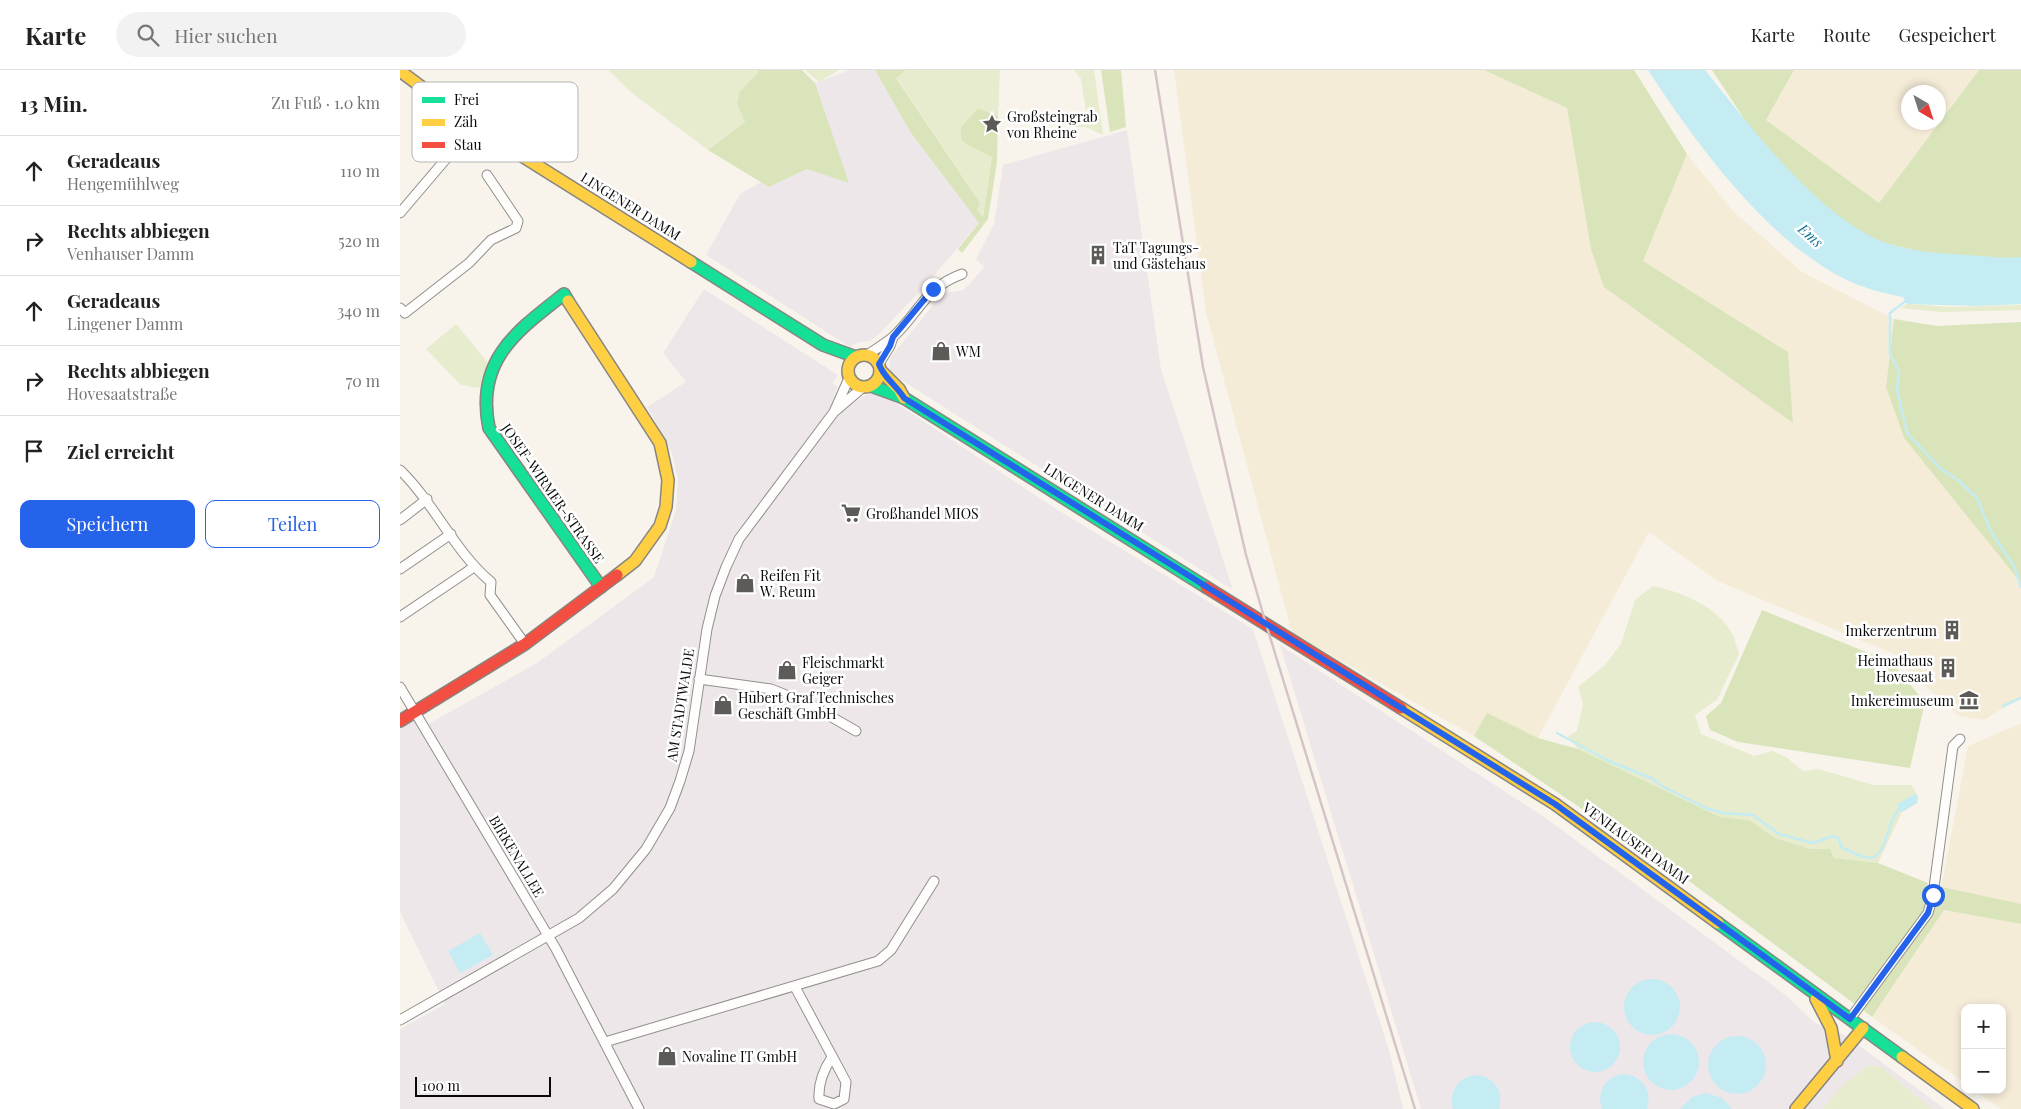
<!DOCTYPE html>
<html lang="de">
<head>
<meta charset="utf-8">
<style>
  body { margin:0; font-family:"Playfair Display",serif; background:#f2f2f2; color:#222 }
  .controls { position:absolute; right:15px; bottom:15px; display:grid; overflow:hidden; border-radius:10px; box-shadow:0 2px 8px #0003 }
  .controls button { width:45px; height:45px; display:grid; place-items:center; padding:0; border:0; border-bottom:1px solid #e0e0e0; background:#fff; color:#222; font:25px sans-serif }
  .compass { position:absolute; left:1501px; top:15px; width:45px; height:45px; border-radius:50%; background:#fff; box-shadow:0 2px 8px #0003; rotate:141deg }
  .scale { position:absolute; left:15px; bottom:12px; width:136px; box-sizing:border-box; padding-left:5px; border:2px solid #090909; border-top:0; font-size:14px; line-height:18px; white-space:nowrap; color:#090909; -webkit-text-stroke:4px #fff; paint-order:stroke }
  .stop { position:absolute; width:15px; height:15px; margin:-11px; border:4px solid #2563eb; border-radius:50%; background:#fff }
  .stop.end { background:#2563eb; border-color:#fff; box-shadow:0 1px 5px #0008 }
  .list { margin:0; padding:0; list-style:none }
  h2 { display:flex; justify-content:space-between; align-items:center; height:65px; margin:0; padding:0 20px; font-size:21px }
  h2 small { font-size:16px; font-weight:400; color:#767676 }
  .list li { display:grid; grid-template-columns:32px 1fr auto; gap:15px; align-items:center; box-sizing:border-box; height:70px; padding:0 20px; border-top:1px solid #e0e0e0 }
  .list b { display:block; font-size:19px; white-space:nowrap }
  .list p { margin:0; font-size:16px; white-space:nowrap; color:#767676 }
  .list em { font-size:16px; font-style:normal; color:#767676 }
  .actions { display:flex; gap:10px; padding:15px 20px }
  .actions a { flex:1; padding:11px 0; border:1px solid #2563eb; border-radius:10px; text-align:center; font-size:18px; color:#2563eb }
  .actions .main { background:#2563eb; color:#fff }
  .icon { flex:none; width:28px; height:28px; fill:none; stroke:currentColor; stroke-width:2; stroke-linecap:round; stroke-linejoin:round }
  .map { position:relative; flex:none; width:1621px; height:1039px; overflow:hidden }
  header { display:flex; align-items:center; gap:30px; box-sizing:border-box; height:70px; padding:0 25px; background:#fff; border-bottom:1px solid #e0e0e0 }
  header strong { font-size:24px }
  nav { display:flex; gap:28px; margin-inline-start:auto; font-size:18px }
  .search { width:350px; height:45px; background:#f2f2f2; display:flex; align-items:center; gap:12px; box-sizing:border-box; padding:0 18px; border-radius:28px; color:#767676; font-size:19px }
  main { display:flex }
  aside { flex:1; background:#fff }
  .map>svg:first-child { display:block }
  .industrial { fill:#eee7ea }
  .farmland { fill:#f5ecd8; fill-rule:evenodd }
  .green { fill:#e6eccd }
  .forest { fill:#d9e4ba }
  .water { fill:#c4ecf2 }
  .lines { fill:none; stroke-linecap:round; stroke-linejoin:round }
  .stream { stroke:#c4ecf2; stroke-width:2.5 }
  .street-casing { stroke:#918f8b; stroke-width:11 }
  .fast-casing { stroke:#878582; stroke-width:14 }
  .slow-casing { stroke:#878582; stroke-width:14 }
  .jam-casing { stroke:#878582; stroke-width:14 }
  .street { stroke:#fefdfc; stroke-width:9 }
  .fast { stroke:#16e098; stroke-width:11 }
  .slow { stroke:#ffcf43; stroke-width:11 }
  .jam { stroke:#f24e42; stroke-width:11 }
  .rail { stroke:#d5c4c7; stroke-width:2.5 }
  .route { stroke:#2563eb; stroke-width:6 }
  .labels { text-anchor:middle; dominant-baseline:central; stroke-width:5; stroke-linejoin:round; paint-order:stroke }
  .poi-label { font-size:14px; fill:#090909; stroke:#fff; text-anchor:start }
  .street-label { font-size:14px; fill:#090909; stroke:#fff }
  .water-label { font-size:15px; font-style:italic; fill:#187996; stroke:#fff }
  .key { fill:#fff; stroke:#b5b5b5; stroke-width:1 }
  .key-label { font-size:14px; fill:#090909 }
</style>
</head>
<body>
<header>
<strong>Karte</strong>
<div class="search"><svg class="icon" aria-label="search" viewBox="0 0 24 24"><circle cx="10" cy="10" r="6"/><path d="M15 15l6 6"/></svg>Hier suchen</div>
<nav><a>Karte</a><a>Route</a><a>Gespeichert</a></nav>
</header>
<main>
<aside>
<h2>13 Min.<small>Zu Fuß · 1.0 km</small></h2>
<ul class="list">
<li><svg class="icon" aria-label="ahead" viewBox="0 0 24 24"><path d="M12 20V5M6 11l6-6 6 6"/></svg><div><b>Geradeaus</b><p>Hengemühlweg</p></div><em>110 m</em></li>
<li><svg class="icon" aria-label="right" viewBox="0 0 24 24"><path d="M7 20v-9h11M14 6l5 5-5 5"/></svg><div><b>Rechts abbiegen</b><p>Venhauser Damm</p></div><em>520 m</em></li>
<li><svg class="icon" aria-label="ahead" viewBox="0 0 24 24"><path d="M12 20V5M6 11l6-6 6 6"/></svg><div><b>Geradeaus</b><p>Lingener Damm</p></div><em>340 m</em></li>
<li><svg class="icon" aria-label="right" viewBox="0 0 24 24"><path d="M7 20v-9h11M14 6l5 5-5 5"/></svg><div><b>Rechts abbiegen</b><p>Hovesaatstraße</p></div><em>70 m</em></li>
<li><svg class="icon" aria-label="arrive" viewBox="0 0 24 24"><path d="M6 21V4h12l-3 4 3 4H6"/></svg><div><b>Ziel erreicht</b></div></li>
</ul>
<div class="actions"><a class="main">Speichern</a><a>Teilen</a></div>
</aside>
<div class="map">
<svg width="1621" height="1039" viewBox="0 0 1621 1039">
  <rect width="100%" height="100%" fill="#f8f4ec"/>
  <path class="industrial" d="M450 0H475L511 63 579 153 524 217 479 264 470 271 459 272 450 277 306 185 340 124 361 112 369 117 407 99 448 112 415 13Z
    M727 60 761 299 833 520 495 306 489 298 490 288 543 223 564 220 584 197 576 189 594 154 603 95Z
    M304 219 438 305 432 313 438 317 435 322 453 334 459 328 470 323 481 324 487 327 653 437 853 559 989 980 1003 1039H0V959L45 934 0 842V658L16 650 21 658 137 593 254 507 276 440 278 409 272 384 263 364 247 337 286 312 263 283Z
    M880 575 1147 749 1387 926 1415 953 1445 965 1545 1039H1021Z"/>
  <path class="farmland" d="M774 0H1084L1167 38 1191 179 1393 352 1388 282 1243 191 1287 84 1333 141 1402 202 1494 249 1486 317 1504 368 1621 513V627L1584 650 1559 646 1520 611 1494 584 1317 511 1249 462 1138 668 1088 644 1074 666 892 563 806 243Z
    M1394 0H1579L1479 133 1366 50ZM1508 22H1538V52H1508Z
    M1621 653V834L1541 818 1568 676Z
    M1544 840 1621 854V1039H1601L1574 1020H1602V938H1565V1013L1472 947Z"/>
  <path class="green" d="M208 0H358L359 2 340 21 345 52 308 80 232 23Z
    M405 0H439L419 12Z
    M506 0H600L598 46 578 38 568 75 592 87 583 147 579 145 577 140 580 133 496 7Z
    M674 0H694L703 65 686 57H676L686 46V42L681 9Z
    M1507 234 1552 237 1621 235V240L1541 242 1500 238Z
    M56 254 89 294 82 316 78 318 61 315 26 279Z
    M1253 516C1281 522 1318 536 1333 565 1335 570 1337 578 1339 584L1317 630 1295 645 1301 664 1354 686 1372 681 1386 687 1403 701 1418 699 1474 715H1511L1518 726 1517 733 1502 742 1478 793 1434 788 1430 779H1411L1375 768 1349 750 1320 747 1178 679 1168 666 1177 661 1183 634 1178 617 1205 595 1221 574 1235 530Z
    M1469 995 1481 997 1532 1039H1422L1445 1013Z"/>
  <path class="forest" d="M358 0H402L415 13 449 113 407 99 369 117 308 80 345 52 337 33 340 21 359 2Z
    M475 0H506L496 8 580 133 577 140 583 147 592 87 568 75 561 69V57L578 38 598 46 597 92 588 149 562 183 558 179 579 153 511 63Z
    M701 0H721L726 57 710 62Z
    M1084 0H1234L1287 84 1243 191 1388 282 1393 353 1204 217 1191 179 1167 38Z
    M1312 0H1394L1366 50 1479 133 1579 0H1621V191L1551 189 1480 172 1440 155 1345 59 1343 47Z
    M1494 249 1537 256 1621 252V513L1504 368 1486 317Z
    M1362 540 1491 592 1525 632 1510 698 1338 672 1310 660 1306 646 1321 633Z
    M1087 643 1138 668 1178 679 1320 747 1349 750 1375 768 1411 779H1430L1434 788 1478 793 1528 813 1524 838 1516 854 1456 935 1289 811 1074 666Z
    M1537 816 1621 834V854L1544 840 1472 947 1462 939 1527 848Z"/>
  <path class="water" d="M1248 0H1305C1349 55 1416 144 1481 171 1509 182 1538 183 1568 185 1585 186 1604 189 1621 187V234L1576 236 1507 234 1503 227C1483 223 1462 218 1445 209 1366 170 1295 72 1248 0Z
    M1514 724 1518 726 1517 733 1502 742 1498 739V734Z
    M80 863 93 885 60 903 48 881Z
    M1224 937a28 28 0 1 1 56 0a28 28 0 1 1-56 0Z
    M1170 977a25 25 0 1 1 50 0a25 25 0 1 1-50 0Z
    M1243 992a28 28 0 1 1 56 0a28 28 0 1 1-56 0Z
    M1308 995a29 29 0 1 1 58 0a29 29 0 1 1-58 0Z
    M1223 1004C1242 1005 1253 1021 1247 1039H1202C1196 1022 1205 1007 1223 1004Z
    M1077 1005C1095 1007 1104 1022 1099 1039H1053C1048 1021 1059 1006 1077 1005Z
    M1306 1023 1322 1028 1332 1039H1280L1292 1027Z"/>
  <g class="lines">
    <path class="stream" d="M1507 230 1490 243V284L1499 302 1497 319 1507 363 1541 399 1558 410 1577 428 1591 462 1614 496 1621 517
      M1603 636 1621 628
      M1157 663 1209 691 1253 709 1262 716 1306 738 1323 743 1353 745 1379 764 1413 773 1433 766 1439 769 1441 777 1460 786 1472 788C1488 782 1487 750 1500 738"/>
    <defs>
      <path id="street" d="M0 143 74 56
        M0 238 5 243 69 193 91 170 116 158 118 151 87 105
        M467 285C476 279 486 273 493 267 520 242 524 218 562 204
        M479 294 490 276 493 267
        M434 342 449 308
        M0 400C35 434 54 481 91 512L90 525 125 574
        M0 450 27 429
        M0 499 51 464
        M0 547 74 497
        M299 609 371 619 409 634 456 661
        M0 617 156 879 239 1039
        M395 917 446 1012 444 1029 434 1034 419 1029C418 1013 424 999 432 987
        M1450 949 1528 843 1533 825 1553 676 1560 669
        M0 950 179 848 213 819 246 779 270 738 280 711 289 681 307 559 315 526 326 497 339 469 434 342 462 318
        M205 972 478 891 491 880 534 811"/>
      <path id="fast" d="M291 192 423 275 456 287
        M168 231 164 224C117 261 75 290 89 358L201 517
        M471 316 504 328 806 517
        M1318 853 1502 987"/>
      <path id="slow" d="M0 1 74 56 291 192
        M168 231 260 373 268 410 266 437 260 456 235 491 217 505
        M448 301a16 16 0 1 1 32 0a16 16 0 1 1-32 0Z
        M481 301 499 319 504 328
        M1001 638 1155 734 1318 853
        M1416 929 1431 958 1437 991
        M1502 987 1573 1039
        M1396 1039 1463 958"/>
      <path id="jam" d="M806 517 1001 638
        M0 651 125 574 217 505"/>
    </defs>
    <use href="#street" class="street-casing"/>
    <use href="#fast" class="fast-casing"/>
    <use href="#slow" class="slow-casing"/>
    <use href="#jam" class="jam-casing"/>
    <use href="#street" class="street"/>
    <use href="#fast" class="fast"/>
    <use href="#slow" class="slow"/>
    <use href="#jam" class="jam"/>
    <path class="rail" d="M755 0 803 297 846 485 866 554 1015 1039"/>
  </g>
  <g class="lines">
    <path class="route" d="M533 219 493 267 490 276 479 294C483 307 497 316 504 328L1155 734 1450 949 1528 843 1533 825"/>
  </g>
  <defs>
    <symbol id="sight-bare" viewBox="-9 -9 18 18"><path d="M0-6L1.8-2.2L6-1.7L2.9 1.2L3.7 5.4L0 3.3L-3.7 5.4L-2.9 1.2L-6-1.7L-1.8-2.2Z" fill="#5d5b58" stroke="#fff" stroke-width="2.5" paint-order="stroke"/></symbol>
    <symbol id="building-bare" viewBox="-9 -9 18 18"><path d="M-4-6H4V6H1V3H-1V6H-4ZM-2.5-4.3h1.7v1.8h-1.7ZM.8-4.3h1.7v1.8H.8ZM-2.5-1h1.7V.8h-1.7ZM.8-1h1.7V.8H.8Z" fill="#5d5b58" stroke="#fff" stroke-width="2.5" paint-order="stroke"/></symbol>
    <symbol id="shop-bare" viewBox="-9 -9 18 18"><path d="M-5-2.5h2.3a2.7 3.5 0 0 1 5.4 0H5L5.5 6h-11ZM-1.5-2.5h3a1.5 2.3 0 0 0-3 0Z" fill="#5d5b58" stroke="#fff" stroke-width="2.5" paint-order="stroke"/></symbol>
    <symbol id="supermarket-bare" viewBox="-9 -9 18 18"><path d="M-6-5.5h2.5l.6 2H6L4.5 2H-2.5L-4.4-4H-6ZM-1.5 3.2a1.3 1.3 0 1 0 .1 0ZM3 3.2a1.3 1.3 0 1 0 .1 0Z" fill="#5d5b58" stroke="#fff" stroke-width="2.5" paint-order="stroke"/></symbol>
    <symbol id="museum-bare" viewBox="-9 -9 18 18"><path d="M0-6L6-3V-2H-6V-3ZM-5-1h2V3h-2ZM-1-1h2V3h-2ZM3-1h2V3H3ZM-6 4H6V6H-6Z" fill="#5d5b58" stroke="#fff" stroke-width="2.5" paint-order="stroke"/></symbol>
  </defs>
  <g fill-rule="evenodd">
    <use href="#sight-bare" x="578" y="40" width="28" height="28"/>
    <use href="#building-bare" x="684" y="171" width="28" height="28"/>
    <use href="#shop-bare" x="527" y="267" width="28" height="28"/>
    <use href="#supermarket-bare" x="437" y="429" width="28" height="28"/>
    <use href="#shop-bare" x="331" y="499" width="28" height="28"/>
    <use href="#building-bare" x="1538" y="546" width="28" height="28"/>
    <use href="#building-bare" x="1534" y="584" width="28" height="28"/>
    <use href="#shop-bare" x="373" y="586" width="28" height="28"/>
    <use href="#museum-bare" x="1555" y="616" width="28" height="28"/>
    <use href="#shop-bare" x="309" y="621" width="28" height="28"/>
    <use href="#shop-bare" x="253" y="972" width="28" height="28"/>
  </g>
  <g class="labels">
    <g class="poi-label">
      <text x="607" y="46">Großsteingrab<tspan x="607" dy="16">von Rheine</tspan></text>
      <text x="713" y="177">TaT Tagungs-<tspan x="713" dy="16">und Gästehaus</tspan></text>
      <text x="556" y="281">WM</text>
      <text x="466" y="443">Großhandel MIOS</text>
      <text x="360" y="505">Reifen Fit<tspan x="360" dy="16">W. Reum</tspan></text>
      <text x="1537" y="560" text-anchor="end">Imkerzentrum</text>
      <text x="1533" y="590" text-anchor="end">Heimathaus<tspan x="1533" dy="16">Hovesaat</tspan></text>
      <text x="402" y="592">Fleischmarkt<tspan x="402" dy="16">Geiger</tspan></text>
      <text x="338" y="627">Hubert Graf Technisches<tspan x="338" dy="16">Geschäft GmbH</tspan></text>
      <text x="1554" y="630" text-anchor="end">Imkereimuseum</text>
      <text x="282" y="986">Novaline IT GmbH</text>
    </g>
    <g class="street-label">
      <text transform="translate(231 136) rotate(32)">LINGENER DAMM</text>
      <text transform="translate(153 423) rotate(55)">JOSEF-WIRMER-STRASSE</text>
      <text transform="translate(694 427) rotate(32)">LINGENER DAMM</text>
      <text transform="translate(280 635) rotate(-81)">AM STADTWALDE</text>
      <text transform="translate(1236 773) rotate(36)">VENHAUSER DAMM</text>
      <text transform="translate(117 786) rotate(59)">BIRKENALLEE</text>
    </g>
    <g class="water-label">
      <text transform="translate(1411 165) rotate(42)">Ems</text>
    </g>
  </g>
  <rect x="12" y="12" width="166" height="80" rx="8" class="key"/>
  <rect x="22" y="27" width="23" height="6" fill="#16e098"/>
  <rect x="22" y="49" width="23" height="7" fill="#ffcf43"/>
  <rect x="22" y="72" width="23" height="6" fill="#f24e42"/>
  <g class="key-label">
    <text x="54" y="35">Frei</text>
    <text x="54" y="57">Zäh</text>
    <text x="54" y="80">Stau</text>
  </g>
</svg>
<div class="controls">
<button>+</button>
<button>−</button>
</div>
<svg class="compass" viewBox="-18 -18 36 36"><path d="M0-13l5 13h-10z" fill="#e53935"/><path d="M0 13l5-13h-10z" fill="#767676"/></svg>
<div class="scale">100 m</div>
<div class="stop" style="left:1533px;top:825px"></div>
<div class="stop end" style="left:533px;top:219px"></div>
</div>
</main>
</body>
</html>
